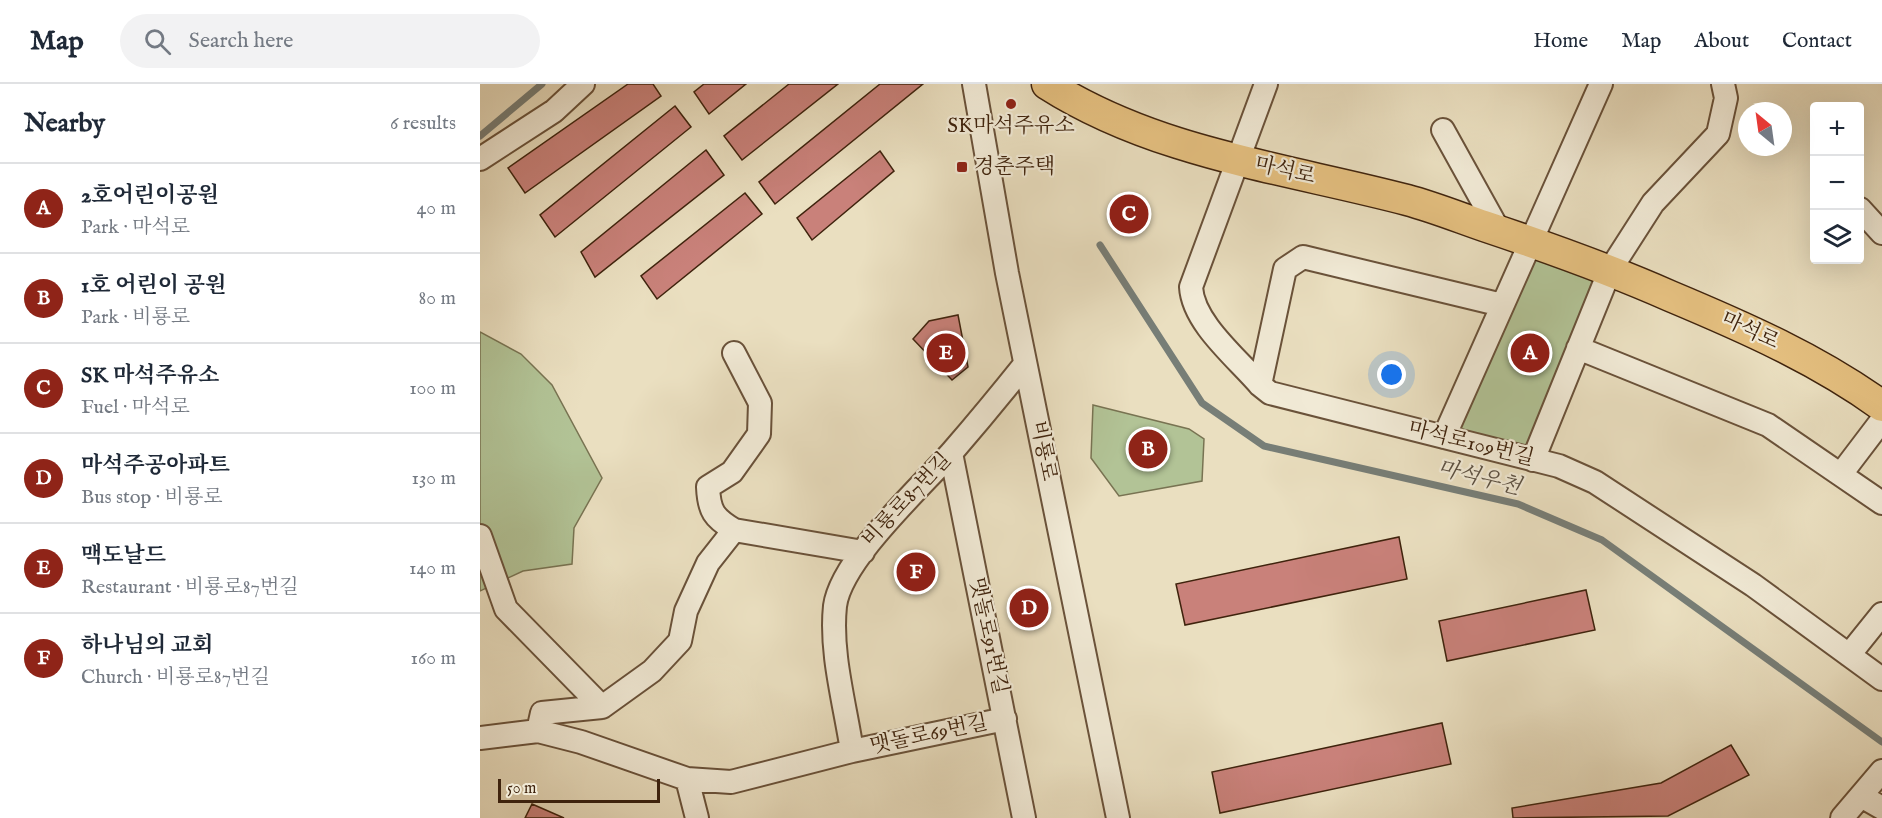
<!DOCTYPE html>
<html lang="en">
<head>
<meta charset="utf-8">
<style>
  body { margin:0; font-family:"IM FELL English","Noto Serif KR",serif; background:#f2f2f3; color:#1f2937 }
  .controls { position:absolute; right:18px; top:18px; display:grid; overflow:hidden; border-radius:6px; box-shadow:0 6px 24px #0002 }
  .controls button { width:54px; height:54px; display:grid; place-items:center; padding:0; border:0; border-bottom:2px solid #e0e1e3; background:#fff; color:#1f2937; font:30px sans-serif }
  .compass { position:absolute; left:1258px; top:18px; width:54px; height:54px; border-radius:50%; background:#fff; box-shadow:0 6px 24px #0002; rotate:331deg }
  .scale { position:absolute; left:18px; bottom:15px; width:162px; box-sizing:border-box; padding-left:6px; border:3px solid #3f230d; border-top:0; font-size:16px; line-height:21px; white-space:nowrap; color:#3f230d; -webkit-text-stroke:4px #f1ead6; paint-order:stroke }
  .you { position:absolute; left:912px; top:291px; width:21px; height:21px; margin:-15px; border:4px solid #fff; border-radius:50%; background:#1a73e8; box-shadow:0 0 0 9px #1a73e833 }
  .badge { display:grid; place-items:center; width:39px; height:39px; border-radius:50%; background:#8f2418; color:#fff; font-size:20px; font-weight:700 }
  .pin { position:absolute; translate:-50% -50%; border:3px solid #fff; box-shadow:0 2px 6px #0006 }
  .list { margin:0; padding:0; list-style:none }
  h2 { display:flex; justify-content:space-between; align-items:center; height:78px; margin:0; padding:0 24px; font-size:26px }
  h2 small { font-size:20px; font-weight:400; color:#747a83 }
  .list li { display:grid; grid-template-columns:39px 1fr auto; gap:18px; align-items:center; box-sizing:border-box; height:90px; padding:0 24px; border-top:2px solid #e0e1e3 }
  .list b { display:block; font-size:22px; white-space:nowrap }
  .list p { margin:0; font-size:20px; white-space:nowrap; color:#747a83 }
  .list em { font-size:20px; font-style:normal; color:#747a83 }
  .icon { flex:none; width:33px; height:33px; fill:none; stroke:currentColor; stroke-width:2; stroke-linecap:round; stroke-linejoin:round }
  .map { position:relative; flex:none; width:1402px; height:734px; overflow:hidden }
  header { display:flex; align-items:center; gap:36px; box-sizing:border-box; height:84px; padding:0 30px; background:#fff; border-bottom:2px solid #e0e1e3 }
  header strong { font-size:28px }
  nav { display:flex; gap:33px; margin-inline-start:auto; font-size:21px }
  .search { width:420px; height:54px; background:#f2f2f3; display:flex; align-items:center; gap:15px; box-sizing:border-box; padding:0 21px; border-radius:33px; color:#747a83; font-size:22px }
  main { display:flex }
  aside { flex:1; background:#fff }
  .map>svg:first-child { display:block }
  .green { fill:#b2c396; stroke:#787352; stroke-width:1.5 }
  .lines { fill:none; stroke-linecap:round; stroke-linejoin:round }
  .stream { stroke:#777e77; stroke-width:7 }
  .building { fill:#c9817a; stroke:#3f230d; stroke-width:1.5 }
  .minor-casing { stroke:#6a523a; stroke-width:26 }
  .major-casing { stroke:#3f230d; stroke-width:33 }
  .minor { stroke:#f1ead6; stroke-width:22 }
  .major { stroke:#e5c080; stroke-width:30 }
  .poi-dot { fill:#8f2418; stroke:#f1ead6; stroke-width:2 }
  .labels { text-anchor:middle; dominant-baseline:central; stroke-width:4.5; stroke-linejoin:round; paint-order:stroke }
  .poi-label { font-size:21px; fill:#3f230d; stroke:#f1ead6 }
  .street-label { font-size:21px; fill:#3f230d; stroke:#f1ead6 }
  .water-label { font-size:22px; font-style:italic; fill:#5b5042; stroke:#f1ead6 }
</style>
</head>
<body>
<header>
<strong>Map</strong>
<div class="search"><svg class="icon" aria-label="search" viewBox="0 0 24 24"><circle cx="10" cy="10" r="6"/><path d="M15 15l6 6"/></svg>Search here</div>
<nav><a>Home</a><a>Map</a><a>About</a><a>Contact</a></nav>
</header>
<main>
<aside>
<h2>Nearby<small>6 results</small></h2>
<ul class="list">
<li><span class="badge">A</span><div><b>2호어린이공원</b><p>Park · 마석로</p></div><em>40 m</em></li>
<li><span class="badge">B</span><div><b>1호 어린이 공원</b><p>Park · 비룡로</p></div><em>80 m</em></li>
<li><span class="badge">C</span><div><b>SK 마석주유소</b><p>Fuel · 마석로</p></div><em>100 m</em></li>
<li><span class="badge">D</span><div><b>마석주공아파트</b><p>Bus stop · 비룡로</p></div><em>130 m</em></li>
<li><span class="badge">E</span><div><b>맥도날드</b><p>Restaurant · 비룡로87번길</p></div><em>140 m</em></li>
<li><span class="badge">F</span><div><b>하나님의 교회</b><p>Church · 비룡로87번길</p></div><em>160 m</em></li>
</ul>
</aside>
<div class="map">
<svg width="1402" height="734" viewBox="0 0 1402 734">
  <rect width="100%" height="100%" fill="#eadfc0"/>
  <filter id="stains"><feTurbulence type="fractalNoise" baseFrequency=".00333" numOctaves="4"/><feColorMatrix values="0 0 0 0 .2 0 0 0 0 .09 0 0 0 0 .02 0 0 0 .5 -.17"/></filter>
  <radialGradient id="worn" r=".72"><stop offset=".6" stop-color="#630" stop-opacity="0"/><stop offset="1" stop-color="#630" stop-opacity=".3"/></radialGradient>
  <path class="green" d="M1050 172 1118 186 1054 367 979 353 975 342Z
    M0 248 41 270 72 301 122 394 94 444 92 480 43 487 0 507Z
    M613 321 709 345 724 355 722 397 639 412 611 374Z"/>
  <g class="lines">
    <path class="stream" d="M0 52 62 0
      M620 161 722 319 784 362 1038 420 1122 456 1402 658"/>
  </g>
  <path class="building" d="M148 0H173L181 12 45 109 28 84Z
    M224 0H266L229 30 214 8Z
    M309 0H358L262 76 244 52Z
    M400 0H443L295 120 279 98Z
    M195 22 211 43 75 153 60 131Z
    M226 66 244 91 115 193 101 168Z
    M400 67 414 87 332 156 317 134Z
    M265 109 282 130 177 215 161 192Z
    M478 231 488 283 472 296 433 255 449 237Z
    M919 453 927 495 705 541 696 500Z
    M1106 506 1115 546 967 577 959 537Z
    M962 639 971 680 740 729 732 688Z
    M1251 661 1269 691 1188 732 1033 734 1032 724 1181 699Z
    M52 720 84 734H45Z"/>
  <g class="lines">
    <defs>
      <path id="minor" d="M494 0 527 189 638 734
        M786 0 711 203C713 239 757 274 780 301L790 309 1079 382 1115 398 1273 501 1402 595
        M963 46 1019 147
        M0 75 74 27 103 0
        M1380 125 1402 149
        M1098 264 1288 341 1402 419
        M254 269 280 319 279 350 252 388 228 403C229 427 234 434 254 446
        M780 301 805 185 823 173 1022 221
        M964 353 1121 0
        M471 369 544 734
        M1053 376 1130 186 1173 119 1238 50 1246 14 1243 0
        M1361 390 1402 336
        M0 452 26 525 122 623
        M1369 571 1402 530
        M58 647 62 629 122 623 172 587 200 557 206 527 228 479 254 446 383 468
        M0 654 58 647 101 658 207 695 251 698 372 667 525 635
        M372 667C365 620 350 569 355 522 361 476 440 404 472 368 497 339 521 310 545 280
        M207 695 217 734
        M1381 712 1402 724
        M1362 734 1402 687"/>
      <path id="major" d="M567 0C675 69 805 84 927 116 953 123 978 133 1004 142 1067 163 1129 185 1190 212 1264 243 1337 275 1402 322"/>
    </defs>
    <use href="#minor" class="minor-casing"/>
    <use href="#major" class="major-casing"/>
    <use href="#minor" class="minor"/>
    <use href="#major" class="major"/>
  </g>
  <g class="poi-dot">
    <circle cx="531" cy="20" r="6"/>
    <rect x="476" y="77" width="12" height="12" rx="3"/>
  </g>
  <g class="labels">
    <g class="poi-label">
      <text x="531" y="42">SK마석주유소</text>
      <text x="494" y="83" text-anchor="start">경춘주택</text>
    </g>
    <g class="street-label">
      <text transform="translate(805 87) rotate(13)">마석로</text>
      <text transform="translate(1270 247) rotate(25)">마석로</text>
      <text transform="translate(991 360) rotate(14)">마석로109번길</text>
      <text transform="translate(563 367) rotate(79)">비룡로</text>
      <text transform="translate(427 416) rotate(-47)">비룡로87번길</text>
      <text transform="translate(508 552) rotate(78)">맷돌로91번길</text>
      <text transform="translate(449 651) rotate(-12)">맷돌로69번길</text>
    </g>
    <g class="water-label">
      <text transform="translate(999 394) rotate(14)">마석우천</text>
    </g>
  </g>
  <rect width="100%" height="100%" filter="url(#stains)"/>
  <rect width="100%" height="100%" fill="url(#worn)"/>
</svg>
<div class="controls">
<button>+</button>
<button>−</button>
<button><svg class="icon" aria-label="layers" viewBox="0 0 24 24"><path d="M12 4l9 5-9 5-9-5zM3 14l9 5 9-5"/></svg></button>
</div>
<svg class="compass" viewBox="-18 -18 36 36"><path d="M0-13l5 13h-10z" fill="#e53935"/><path d="M0 13l5-13h-10z" fill="#747a83"/></svg>
<div class="scale">50 m</div>
<div class="you"></div>
<div class="pin badge" style="left:1050px;top:269px">A</div>
<div class="pin badge" style="left:668px;top:365px">B</div>
<div class="pin badge" style="left:649px;top:130px">C</div>
<div class="pin badge" style="left:549px;top:524px">D</div>
<div class="pin badge" style="left:466px;top:269px">E</div>
<div class="pin badge" style="left:436px;top:488px">F</div>
</div>
</main>
</body>
</html>
